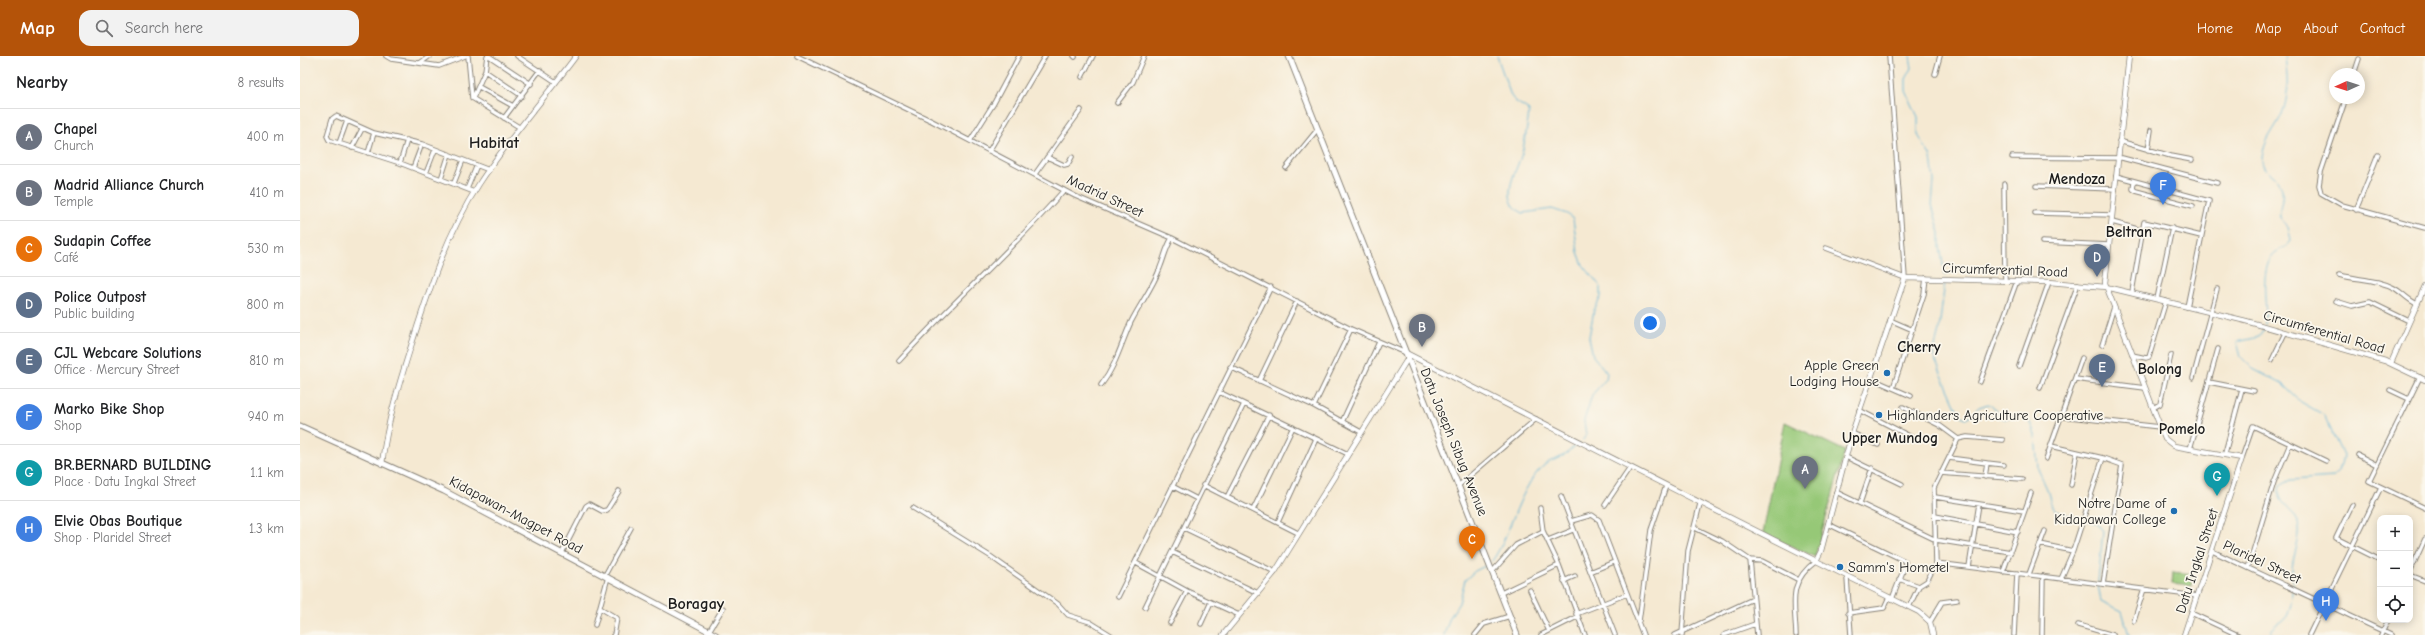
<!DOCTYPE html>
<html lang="en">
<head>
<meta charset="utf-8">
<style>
  body { margin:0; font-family:"Comic Neue",sans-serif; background:#f2f2f2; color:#202124 }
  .controls { position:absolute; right:12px; bottom:12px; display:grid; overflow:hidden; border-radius:8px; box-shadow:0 2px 10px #0003 }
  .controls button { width:36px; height:36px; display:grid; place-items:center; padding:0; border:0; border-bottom:1px solid #e0e0e0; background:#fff; color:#202124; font:20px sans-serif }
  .compass { position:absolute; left:2029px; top:12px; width:36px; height:36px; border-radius:50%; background:#fff; box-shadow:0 2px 10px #0003; rotate:267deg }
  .you { position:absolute; left:1350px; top:267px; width:14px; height:14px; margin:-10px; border:3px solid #fff; border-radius:50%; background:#1a73e8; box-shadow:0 0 0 6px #1a73e833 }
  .badge { display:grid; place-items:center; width:26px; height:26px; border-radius:50%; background:#b45309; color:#fff; font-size:13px; font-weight:700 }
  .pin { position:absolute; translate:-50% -33px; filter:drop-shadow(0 1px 2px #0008) }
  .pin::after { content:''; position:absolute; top:21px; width:14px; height:12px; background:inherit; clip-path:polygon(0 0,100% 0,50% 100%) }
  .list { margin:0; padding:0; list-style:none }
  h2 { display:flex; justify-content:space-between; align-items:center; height:52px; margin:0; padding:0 16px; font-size:17px }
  h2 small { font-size:13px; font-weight:400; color:#757577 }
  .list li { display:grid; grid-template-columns:26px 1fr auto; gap:12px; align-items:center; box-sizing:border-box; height:56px; padding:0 16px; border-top:1px solid #e0e0e0 }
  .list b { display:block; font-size:15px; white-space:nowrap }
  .list p { margin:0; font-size:13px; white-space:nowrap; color:#757577 }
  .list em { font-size:13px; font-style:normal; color:#757577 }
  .icon { flex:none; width:22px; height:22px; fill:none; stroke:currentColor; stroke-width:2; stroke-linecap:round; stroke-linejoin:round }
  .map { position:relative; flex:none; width:2125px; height:579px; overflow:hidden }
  header { display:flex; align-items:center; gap:24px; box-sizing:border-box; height:56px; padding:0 20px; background:#b45309; color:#fff }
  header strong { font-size:19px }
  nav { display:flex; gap:22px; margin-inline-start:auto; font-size:14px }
  .search { width:280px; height:36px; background:#f2f2f2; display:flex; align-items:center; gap:10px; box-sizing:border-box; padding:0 14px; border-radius:12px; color:#757577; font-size:15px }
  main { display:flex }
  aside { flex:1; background:#fff }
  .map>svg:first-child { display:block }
  .green { fill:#96c877; stroke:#59724a }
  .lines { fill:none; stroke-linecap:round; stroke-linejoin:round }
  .stream { stroke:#59b0d5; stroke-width:1 }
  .minor-casing { stroke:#888277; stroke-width:5.5 }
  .tertiary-casing { stroke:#888277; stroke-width:6 }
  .secondary-casing { stroke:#888277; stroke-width:7 }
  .minor { stroke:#fff; stroke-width:3.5 }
  .tertiary { stroke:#fff; stroke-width:4.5 }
  .secondary { stroke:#fff; stroke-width:5 }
  .poi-dot { fill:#1f6fb2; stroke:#fbf7ec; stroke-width:1.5 }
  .labels { text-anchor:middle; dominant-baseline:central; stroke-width:3.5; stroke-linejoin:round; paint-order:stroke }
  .street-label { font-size:14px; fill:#1c1c1c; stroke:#fbf7ec }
  .poi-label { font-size:14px; fill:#1c1c1c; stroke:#fbf7ec; text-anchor:end }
  .neighbourhood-label { font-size:15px; font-weight:bold; fill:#1c1c1c; stroke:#fbf7ec }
  .quarter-label { font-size:16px; font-weight:bold; fill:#1c1c1c; stroke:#fbf7ec }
</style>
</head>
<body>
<header>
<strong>Map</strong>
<div class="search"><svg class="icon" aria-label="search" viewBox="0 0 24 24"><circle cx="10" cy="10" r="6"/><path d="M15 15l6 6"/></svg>Search here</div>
<nav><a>Home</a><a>Map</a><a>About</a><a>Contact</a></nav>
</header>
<main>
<aside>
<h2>Nearby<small>8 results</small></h2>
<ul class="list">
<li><span class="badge" style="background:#6b7280">A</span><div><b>Chapel</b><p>Church</p></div><em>400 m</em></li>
<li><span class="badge" style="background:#6b7280">B</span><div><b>Madrid Alliance Church</b><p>Temple</p></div><em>410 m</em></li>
<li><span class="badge" style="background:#e8710a">C</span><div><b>Sudapin Coffee</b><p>Café</p></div><em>530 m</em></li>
<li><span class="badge" style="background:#5c6f8a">D</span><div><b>Police Outpost</b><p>Public building</p></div><em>800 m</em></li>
<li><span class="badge" style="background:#5c6f8a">E</span><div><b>CJL Webcare Solutions</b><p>Office · Mercury Street</p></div><em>810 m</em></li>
<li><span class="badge" style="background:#3f7fe0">F</span><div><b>Marko Bike Shop</b><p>Shop</p></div><em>940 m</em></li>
<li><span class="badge" style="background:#0f9aa8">G</span><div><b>BR.BERNARD BUILDING</b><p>Place · Datu Ingkal Street</p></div><em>1.1 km</em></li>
<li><span class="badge" style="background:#3f7fe0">H</span><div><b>Elvie Obas Boutique</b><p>Shop · Plaridel Street</p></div><em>1.3 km</em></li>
</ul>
</aside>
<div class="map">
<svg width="2125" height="579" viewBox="0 0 2125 579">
  <rect width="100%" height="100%" fill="#fbf7ec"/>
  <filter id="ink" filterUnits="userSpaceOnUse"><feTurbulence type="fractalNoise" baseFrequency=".025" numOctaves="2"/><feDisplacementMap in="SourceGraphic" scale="8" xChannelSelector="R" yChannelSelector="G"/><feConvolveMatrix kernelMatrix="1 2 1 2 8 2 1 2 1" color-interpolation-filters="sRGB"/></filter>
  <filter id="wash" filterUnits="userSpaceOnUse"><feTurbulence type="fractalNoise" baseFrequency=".012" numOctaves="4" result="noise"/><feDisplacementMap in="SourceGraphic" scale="16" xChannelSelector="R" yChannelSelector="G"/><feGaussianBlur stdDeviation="0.9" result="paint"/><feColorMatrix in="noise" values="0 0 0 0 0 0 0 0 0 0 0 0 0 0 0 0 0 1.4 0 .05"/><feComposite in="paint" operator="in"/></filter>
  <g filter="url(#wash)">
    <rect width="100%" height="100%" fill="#f5e9d2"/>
    <path class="green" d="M1485 366 1545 395 1515 501 1463 477Z
      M1873 516 1893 518 1892 530 1872 528Z"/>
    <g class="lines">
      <path class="stream" d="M1197 0 1211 40 1215 45 1229 54C1229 60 1224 91 1222 97 1217 115 1197 144 1223 157L1252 153 1267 158 1273 163 1278 196 1283 209 1301 231V241L1294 254 1289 281 1293 300 1307 317 1306 323 1292 339 1284 365 1286 379 1283 384
        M1610 0 1612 12 1606 23V35L1618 61V79L1631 101 1634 125 1632 149 1640 177V191L1645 220
        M1645 225 1639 274 1633 299 1657 353 1663 361 1667 362 1679 351 1688 348C1696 351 1696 360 1705 363L1717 358 1727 360 1735 379 1738 413 1747 433 1752 451 1755 455 1781 463
        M1965 268C1968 246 1959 220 1972 200 1977 193 1986 193 1991 185L1988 170 1980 162C1978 150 1987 138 1979 126 1973 118 1961 115 1962 102 1964 83 1975 74 1982 58 1990 39 1987 19 1985 0
        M1964 273 1959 281 1937 286 1941 301 1953 313 1982 328 2001 346 2024 359 2043 400 2039 416 2034 421 1991 424 1980 430C1975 448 1994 451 1998 466 2002 480 1995 493 1993 506 1991 514 1993 522 1993 531
        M1784 464 1797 467 1803 475 1798 526
        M1192 505C1212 478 1219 428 1247 407 1251 404 1257 404 1261 401 1269 397 1271 391 1280 388
        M1798 529 1801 545 1822 555 1829 579
        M1144 579 1150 561 1159 547 1165 524 1175 515 1185 510
        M1970 579C1971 569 1982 568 1987 560 1991 552 1992 543 1992 534"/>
    </g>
  </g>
  <g filter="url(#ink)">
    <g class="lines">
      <defs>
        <path id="minor" d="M86 0 91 3 139 10 165 0
          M168 0 172 42 219 71
          M189 0 231 28
          M217 0 256 26
          M497 0 632 65 775 140 872 182 1051 273 1106 297
          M774 0 775 1
          M120 7 130 0
          M185 15 222 40
          M1635 18 1640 0
          M2054 18 2059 3
          M782 21 793 0
          M179 31 213 50
          M173 42 185 15 187 0
          M2046 42 2021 116 2019 129 2021 137 2042 149 2125 172
          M817 47 833 26 844 0
          M204 62 240 14
          M74 77 36 60 32 63 27 80 29 84 100 107 174 136
          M670 85 694 47 719 0
          M1819 85 1871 100 1892 104
          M39 87 47 65
          M52 92 62 73
          M1848 94 1851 74
          M689 95 745 0
          M68 97 74 77 122 88 189 114
          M747 101 764 109 768 108 772 101
          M1712 101 1822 102 1917 127
          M100 107 107 84
          M113 112 122 88
          M986 112 1017 74
          M126 117 135 94
          M735 118 781 54
          M1816 120 1909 145 1887 251
          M141 123 149 98
          M1834 126 1833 133 1836 135 1893 150
          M154 127 163 104
          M1704 128 1705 225
          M1736 130 1815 133
          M167 133 177 109
          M2056 154 2078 99
          M1735 157 1812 159
          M1812 166 1841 174
          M1742 186 1809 189
          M1526 192 1605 222 1589 0
          M2039 219C2058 224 2077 223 2094 232 2102 236 2106 243 2117 248
          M1832 236 1844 166 1901 180
          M1857 243 1872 172
          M2036 245 2052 250 2070 246 2109 265
          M1590 264 1613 274
          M1802 289 1814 251
          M1832 299 1846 302 1849 301 1866 245
          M1972 304 1985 277
          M599 305C652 246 712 194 764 134
          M1719 310 1749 226
          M930 311 1014 350 1061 376
          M2120 321 2069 425 2125 452
          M1570 322 1611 340
          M1893 322 1917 233
          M1775 323 1845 332
          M959 325 997 245
          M1680 326 1717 225
          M1909 326 1954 335
          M801 329C816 310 821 288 831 266 840 248 853 231 860 212 865 200 865 194 872 182
          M1593 332 1624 238 1626 222
          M1740 332 1778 228
          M2090 334 2109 343
          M919 336 1048 398
          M1014 350 1051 273
          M1603 351 1639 369 1658 383 1667 381 1703 384
          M1853 352 1860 348 1871 299
          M1559 354 1615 383
          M1761 360 1860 371
          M1042 366 1079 286
          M1552 377 1578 389
          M1751 390 1803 402 1822 409 1803 528
          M1890 393 1918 293
          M1925 397 1942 333
          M2058 399 2077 409
          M1546 401 1602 428
          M1649 402 1687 407 1685 421
          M1942 402 1953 370 2026 405
          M1746 403 1782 302
          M1687 407 1704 409
          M1640 417 1722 423
          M903 429 998 477
          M1771 429 1777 396
          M872 430 897 443
          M1158 430 1236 363
          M1536 436 1636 484 1711 496
          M1261 440 1315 579
          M927 441 969 359
          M1635 441 1724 455
          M1560 447 1572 412
          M1305 449 1330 412
          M2052 449 2036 482 2080 504
          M613 452 690 500 758 548 768 559 790 566 811 579
          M1240 452 1243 475 1259 509 1285 579
          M953 454 993 371
          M1635 460 1718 476
          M1271 465 1292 459 1299 464 1343 579
          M978 466 1016 383
          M1528 468 1605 505V510L1592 543
          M884 472 975 516
          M1395 472 1422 485 1450 504 1457 579
          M1248 484 1273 474
          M1740 488 1773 495
          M1912 495 2091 579
          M872 496 958 537
          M262 497 286 450 289 448 302 455 307 454 319 435
          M1450 504 1462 505 1497 523
          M836 507 887 535 939 559
          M1636 507 1897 540
          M1669 511 1679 448
          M1948 512 1974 426 1990 388
          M1192 516 1216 489 1243 475
          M1290 516 1314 506
          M1703 516 1731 437
          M2110 516 2125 483
          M1729 518 1745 475
          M305 519 331 472
          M2110 519 2125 525
          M1547 522 1551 579
          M1599 523 1619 530
          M1761 523 1773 495 1803 402
          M1264 525 1275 520
          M1230 534 1249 575
          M1201 537 1259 509
          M818 541 971 231
          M845 551 944 348
          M1609 551 1619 530 1627 525 1636 507 1634 432 1658 383
          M300 552 317 562 314 579
          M1548 557 1584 552 1589 541
          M1891 557 1938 579
          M1276 558 1327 538
          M1339 565 1351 474 1366 430
          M1834 565 1844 533
          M1630 566 1642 546 1657 544
          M870 567 887 535
          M901 568 911 546
          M295 569 308 521
          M1778 569 1813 579
          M409 575 423 552
          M1175 579 1184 568 1210 560
          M1241 579 1277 561
          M1375 579 1453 543
          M1382 579 1388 495 1400 448
          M1424 579 1455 568
          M1496 579C1495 546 1487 527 1516 505
          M1714 579 1717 517
          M1742 579 1743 520
          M2009 579 2081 431
          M2081 579 2088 564"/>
        <path id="tertiary" d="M1829 0 1805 227 1865 383 1874 390 1942 402 1884 579
          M1106 297C1276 384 1447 471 1619 556L1630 566 1633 579
          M2091 307 2125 230
          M82 408C87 365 100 325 113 284 131 228 147 178 179 128 208 83 244 43 276 0
          M1516 505 1521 495 1552 377 1605 222 1749 226 1806 231 1946 265 2085 305 2125 324
          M923 579 975 516 1108 302"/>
        <path id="secondary" d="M989 0 1217 579
          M0 370 144 435 416 579"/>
      </defs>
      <use href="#minor" class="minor-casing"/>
      <use href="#tertiary" class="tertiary-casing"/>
      <use href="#secondary" class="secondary-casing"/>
      <use href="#minor" class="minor"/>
      <use href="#tertiary" class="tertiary"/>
      <use href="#secondary" class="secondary"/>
    </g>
  </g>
  <g class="poi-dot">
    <circle cx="1587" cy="317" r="4"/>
    <circle cx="1579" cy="359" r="4"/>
    <circle cx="1874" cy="455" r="4"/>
    <circle cx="1540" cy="511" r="4"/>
  </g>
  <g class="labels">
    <g class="street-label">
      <text transform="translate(805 140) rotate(25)">Madrid Street</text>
      <text transform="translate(1705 214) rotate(2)">Circumferential Road</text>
      <text transform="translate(2024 276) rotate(16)">Circumferential Road</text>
      <text transform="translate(1154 386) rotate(68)">Datu Joseph Sibug Avenue</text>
      <text transform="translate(216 459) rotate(28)">Kidapawan-Magpet Road</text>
      <text transform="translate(1897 505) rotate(-72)">Datu Ingkal Street</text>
      <text transform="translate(1962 506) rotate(25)">Plaridel Street</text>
    </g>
    <g class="poi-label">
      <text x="1579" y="309">Apple Green<tspan x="1579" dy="16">Lodging House</tspan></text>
      <text x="1587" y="359" text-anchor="start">Highlanders Agriculture Cooperative</text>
      <text x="1866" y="447">Notre Dame of<tspan x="1866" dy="16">Kidapawan College</tspan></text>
      <text x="1548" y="511" text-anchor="start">Samm's Hometel</text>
    </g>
    <g class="neighbourhood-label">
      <text x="1777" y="123">Mendoza</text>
      <text x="1829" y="176">Beltran</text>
      <text x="1619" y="291">Cherry</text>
      <text x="1860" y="313">Bolong</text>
      <text x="1882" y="373">Pomelo</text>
      <text x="1590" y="382">Upper Mundog</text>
    </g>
    <g class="quarter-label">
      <text x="194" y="87">Habitat</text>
      <text x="396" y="548">Boragay</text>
    </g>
  </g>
</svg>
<div class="controls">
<button>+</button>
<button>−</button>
<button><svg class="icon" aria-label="locate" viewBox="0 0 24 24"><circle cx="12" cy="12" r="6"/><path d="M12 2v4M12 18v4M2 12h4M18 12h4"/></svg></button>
</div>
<svg class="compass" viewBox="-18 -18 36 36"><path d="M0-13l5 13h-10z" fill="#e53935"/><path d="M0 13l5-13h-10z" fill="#757577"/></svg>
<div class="you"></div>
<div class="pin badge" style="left:1505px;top:433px;background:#6b7280">A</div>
<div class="pin badge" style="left:1122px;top:291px;background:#6b7280">B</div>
<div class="pin badge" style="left:1172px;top:503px;background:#e8710a">C</div>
<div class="pin badge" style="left:1797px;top:221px;background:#5c6f8a">D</div>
<div class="pin badge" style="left:1802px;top:331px;background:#5c6f8a">E</div>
<div class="pin badge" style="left:1863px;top:149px;background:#3f7fe0">F</div>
<div class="pin badge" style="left:1917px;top:440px;background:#0f9aa8">G</div>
<div class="pin badge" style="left:2026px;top:565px;background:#3f7fe0">H</div>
</div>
</main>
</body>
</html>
